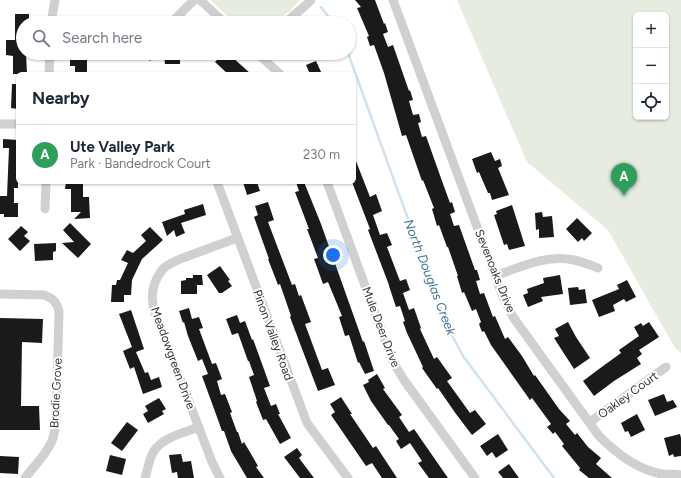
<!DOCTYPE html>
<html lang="en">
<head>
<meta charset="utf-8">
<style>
  body { margin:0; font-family:Figtree,sans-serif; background:#f2f2f3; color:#1f2937 }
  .controls { position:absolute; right:12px; top:12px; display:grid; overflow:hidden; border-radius:6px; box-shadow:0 1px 3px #0004 }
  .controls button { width:36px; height:36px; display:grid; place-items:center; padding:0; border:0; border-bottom:1px solid #e0e1e3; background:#fff; color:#1f2937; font:20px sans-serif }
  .you { position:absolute; left:333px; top:255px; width:14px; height:14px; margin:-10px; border:3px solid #fff; border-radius:50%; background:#1a73e8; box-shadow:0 0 0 6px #1a73e833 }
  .badge { display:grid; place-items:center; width:26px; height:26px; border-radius:50%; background:#d93025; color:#fff; font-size:13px; font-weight:700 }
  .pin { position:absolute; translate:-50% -33px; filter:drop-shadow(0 1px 2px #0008) }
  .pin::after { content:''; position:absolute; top:21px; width:14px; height:12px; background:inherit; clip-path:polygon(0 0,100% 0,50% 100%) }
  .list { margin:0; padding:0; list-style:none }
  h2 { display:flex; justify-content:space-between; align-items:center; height:52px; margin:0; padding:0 16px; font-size:17px }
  h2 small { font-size:13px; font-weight:400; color:#747a83 }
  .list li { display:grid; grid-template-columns:26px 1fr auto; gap:12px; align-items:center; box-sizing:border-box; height:60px; padding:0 16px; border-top:1px solid #e0e1e3 }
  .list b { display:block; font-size:15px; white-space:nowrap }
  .list p { margin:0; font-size:13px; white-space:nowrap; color:#747a83 }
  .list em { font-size:13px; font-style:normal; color:#747a83 }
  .icon { flex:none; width:22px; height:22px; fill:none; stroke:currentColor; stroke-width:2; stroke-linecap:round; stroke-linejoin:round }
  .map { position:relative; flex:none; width:681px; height:478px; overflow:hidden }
  .search { position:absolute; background:#fff; box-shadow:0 1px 3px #0004; left:16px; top:16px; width:340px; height:44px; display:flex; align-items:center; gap:10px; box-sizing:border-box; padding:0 14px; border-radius:22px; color:#747a83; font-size:15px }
  .panel { position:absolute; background:#fff; box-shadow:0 1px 3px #0004; left:16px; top:72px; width:340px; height:112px; border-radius:6px }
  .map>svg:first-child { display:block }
  .green { fill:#e6ecdf; fill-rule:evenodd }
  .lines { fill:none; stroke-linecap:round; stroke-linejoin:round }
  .stream { stroke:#cfe2ee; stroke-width:2.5 }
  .building { fill:#1a1a1a }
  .minor { stroke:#d0d0d0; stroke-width:9 }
  .labels { text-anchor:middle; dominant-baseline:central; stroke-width:4; stroke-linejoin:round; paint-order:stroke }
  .street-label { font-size:12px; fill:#333; stroke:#fff }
  .water-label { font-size:13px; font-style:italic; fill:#3f7597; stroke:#fff }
</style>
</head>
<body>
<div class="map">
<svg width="681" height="478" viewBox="0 0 681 478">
  <rect width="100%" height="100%" fill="#fff"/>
  <path class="green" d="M210 0H300L290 11 274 23H235Z
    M457 0H681V353L675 348 608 230 527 162ZM636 15H666V117H636Z"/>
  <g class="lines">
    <path class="stream" d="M321 7 333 23
      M348 53 446 324 463 356 554 478"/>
  </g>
  <path class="building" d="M355 0H375L384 24 385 23 388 32 383 34 388 47 393 45 409 91 410 90 413 100 409 101 413 115 419 114 421 122 418 123 422 137 426 136 442 181 450 203 452 202 455 212 450 214 454 226 459 225 475 270H477L480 280 476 281 480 294 484 293 493 317 495 316 505 339 508 337 522 356 534 376 535 375 559 409 570 421 566 424 575 435 577 433 588 447 601 458 596 464 612 478H589L579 470 580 468 562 446 564 444 555 432 553 434 547 427 551 424 532 398 530 400 491 345 484 331 482 332 479 324 481 322 476 309 472 311 464 292 462 293 457 276H458L448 247H447L439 225 437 226 432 209 434 208 423 180 422 181 406 135 402 136 384 73 374 45 370 46 367 37 369 36 357 8 361 7Z
    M15 14H29V23H23V53H26L27 74H13V56L6 55V40H15Z
    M73 53H87V74H75V66H70V56H73Z
    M141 53H158L150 61Z
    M164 53H180V64H165Z
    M223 54 228 59 231 56 251 74H228L215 62Z
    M316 61 322 74H310L306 65Z
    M12 84H18V109L11 108Z
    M3 139 18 140V188H14V203H18V217H4V214H0V196H7L9 148H3Z
    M491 152 495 161 500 159 502 166 498 168 509 195 492 200 490 193H488L479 172 477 173 472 159Z
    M354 156 370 197 376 194 382 211 373 215 380 235 387 233 392 245 387 247 400 281 406 279 410 290 403 293 409 310 414 308 421 328 420 329 434 359 437 357 452 378 447 381 470 413 475 410 486 424 472 435 456 414 438 388 437 389 422 368 423 367 407 333 403 322 405 321 400 306 396 307 389 286V285L368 230 370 229 352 182H354Z
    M66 182H83V197H89L90 218 74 219 81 212H71V189H65Z
    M243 182H257L260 191 247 195Z
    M296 182H304L321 224 363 342 364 341 374 371 365 374 359 362 358 363 349 335 345 336 339 317 342 316 328 282 323 284 314 259 318 258 307 229H309L295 192 299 191Z
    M268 202 274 220 268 222 292 285 295 284 299 296 301 295 311 322 305 324 322 370 328 368 335 385 318 391 290 317 291 316 280 284 278 285 268 259H269L254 217 258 215 255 206Z
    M203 204 206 215 181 223 185 233 176 237 174 230 167 236 162 222 185 214 184 210Z
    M512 205 525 246 509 250 507 244 504 245 494 215 497 214 496 211Z
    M542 212 543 217 552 216 554 237 539 238V229L536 230 535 213Z
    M577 218 592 233 584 241 582 238 578 242 566 229Z
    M70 223 91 244 78 258 62 243 74 242 63 230Z
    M21 226 28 232 24 236 30 241 20 251 8 239Z
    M150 227 163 240 142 259 132 280 131 295H124V302H111L112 285H116L117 280H120L128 263 121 260 127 250 133 253 146 241 141 235Z
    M56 243V251L53 252V260L35 261 34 244Z
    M220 266 230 280 228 281 232 286 222 293H219L207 275Z
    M193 275H202L203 285H197V294H181V281L186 280V278H193Z
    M560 275 563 294 541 297 543 301 528 307 523 295 528 293 527 289 544 283 543 278Z
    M627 280 636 297 626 302 624 299 613 305 615 311 599 317 592 300 619 289 617 285Z
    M578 287 579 290 585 289 587 303 570 305 568 288Z
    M189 308 192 319 199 317 203 328 199 329 212 364 216 363 222 379 217 381 221 395 225 394 232 412 230 413 237 432H238L242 444 244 442 258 466 256 467 264 478H247L231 451 224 431H222L217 417 202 376 208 374 202 359 198 361 188 336 184 322 183 323 179 311Z
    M131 310 144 349 136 352 145 373 148 372 151 380 159 377 162 387 143 394 134 367 130 369 123 351 132 347 119 314Z
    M237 315 240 323 245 321 252 340 253 339 270 386 264 388 271 406 276 404 280 414H278L291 438 280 444 266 419 263 420 256 402 257 401 249 377 254 375 249 361H248L238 333 232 335 226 319Z
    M0 318 43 319 42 343 22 342 21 406H39L40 430H0Z
    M568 322 576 337 590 358 574 369 554 338 559 336 555 329Z
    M649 322 659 337 639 350 642 354 637 358 641 364 614 381 594 396 583 381 599 369 621 353 619 350 639 336 634 327 641 323 643 326Z
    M377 374 385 388 383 389 402 415 399 417 409 432 414 429 448 478H429L418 463 422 461 410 443 401 449 396 441 399 439 389 425H388L371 401 363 385 369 382 368 380Z
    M664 394 667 402 673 400 677 407 655 416 648 400Z
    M341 397 352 414H350L373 448 376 446 397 478H382L372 463 366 466 355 450 331 415 335 412 330 404Z
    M159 398 166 409 162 411 164 414 148 423 143 414 148 411 145 406Z
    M637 414 645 430 631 437 628 431 625 432 621 423Z
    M127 422 138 430 122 451 111 443Z
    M498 434 508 450 496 458 492 452 487 456 480 446Z
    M680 434 681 438V456L674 457 673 454 669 456 664 438Z
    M297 448 302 455 299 458 314 478H300L284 457Z
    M181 454 183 462 191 461 194 478H178L177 472 172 473 169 455Z
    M110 455 126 459 122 475 106 471Z
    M0 456 19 457 18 474 0 473Z
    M509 464 519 478H503L498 472Z"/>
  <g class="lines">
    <path class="minor" d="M200 0 225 23
      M393 0 503 297 513 317 599 436C616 453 638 470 662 474 668 474 675 474 681 475
      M173 21 194 0
      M51 23 55 0
      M285 23 306 5 311 0
      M257 53 280 74
      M49 74 50 53
      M0 124H18
      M217 182 304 415 307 423 348 478
      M327 182 393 362 404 380 475 478
      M45 209 46 182
      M495 276C521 267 547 254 574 260 583 262 590 265 598 268
      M0 294 44 295C53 298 57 302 59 312L56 422C55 429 54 435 52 441 46 455 34 466 25 478
      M590 422 666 367
      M145 478C148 469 149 458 154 451 163 437 184 433 199 427
      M220 478 212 462 155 313C150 298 152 282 163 269 168 264 174 262 180 259L237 238"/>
  </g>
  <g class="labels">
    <g class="street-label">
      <text transform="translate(495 271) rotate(68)">Sevenoaks Drive</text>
      <text transform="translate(381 327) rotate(69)">Mule Deer Drive</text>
      <text transform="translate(273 335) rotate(70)">Pinon Valley Road</text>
      <text transform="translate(173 358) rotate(70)">Meadowgreen Drive</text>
      <text transform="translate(56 393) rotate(-87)">Brodie Grove</text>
      <text transform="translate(628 395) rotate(-36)">Oakley Court</text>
    </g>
    <g class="water-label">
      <text transform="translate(430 277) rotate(69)">North Douglas Creek</text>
    </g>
  </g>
</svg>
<div class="controls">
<button>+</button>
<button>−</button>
<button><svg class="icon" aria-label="locate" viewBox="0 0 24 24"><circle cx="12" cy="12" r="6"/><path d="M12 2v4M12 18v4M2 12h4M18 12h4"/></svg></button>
</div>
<div class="you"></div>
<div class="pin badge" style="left:624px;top:196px;background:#2e9e5b">A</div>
<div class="search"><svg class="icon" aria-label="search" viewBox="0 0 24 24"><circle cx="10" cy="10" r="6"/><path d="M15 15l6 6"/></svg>Search here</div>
<section class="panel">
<h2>Nearby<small></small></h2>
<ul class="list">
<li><span class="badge" style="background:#2e9e5b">A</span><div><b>Ute Valley Park</b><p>Park · Bandedrock Court</p></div><em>230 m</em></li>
</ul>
</section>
</div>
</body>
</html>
